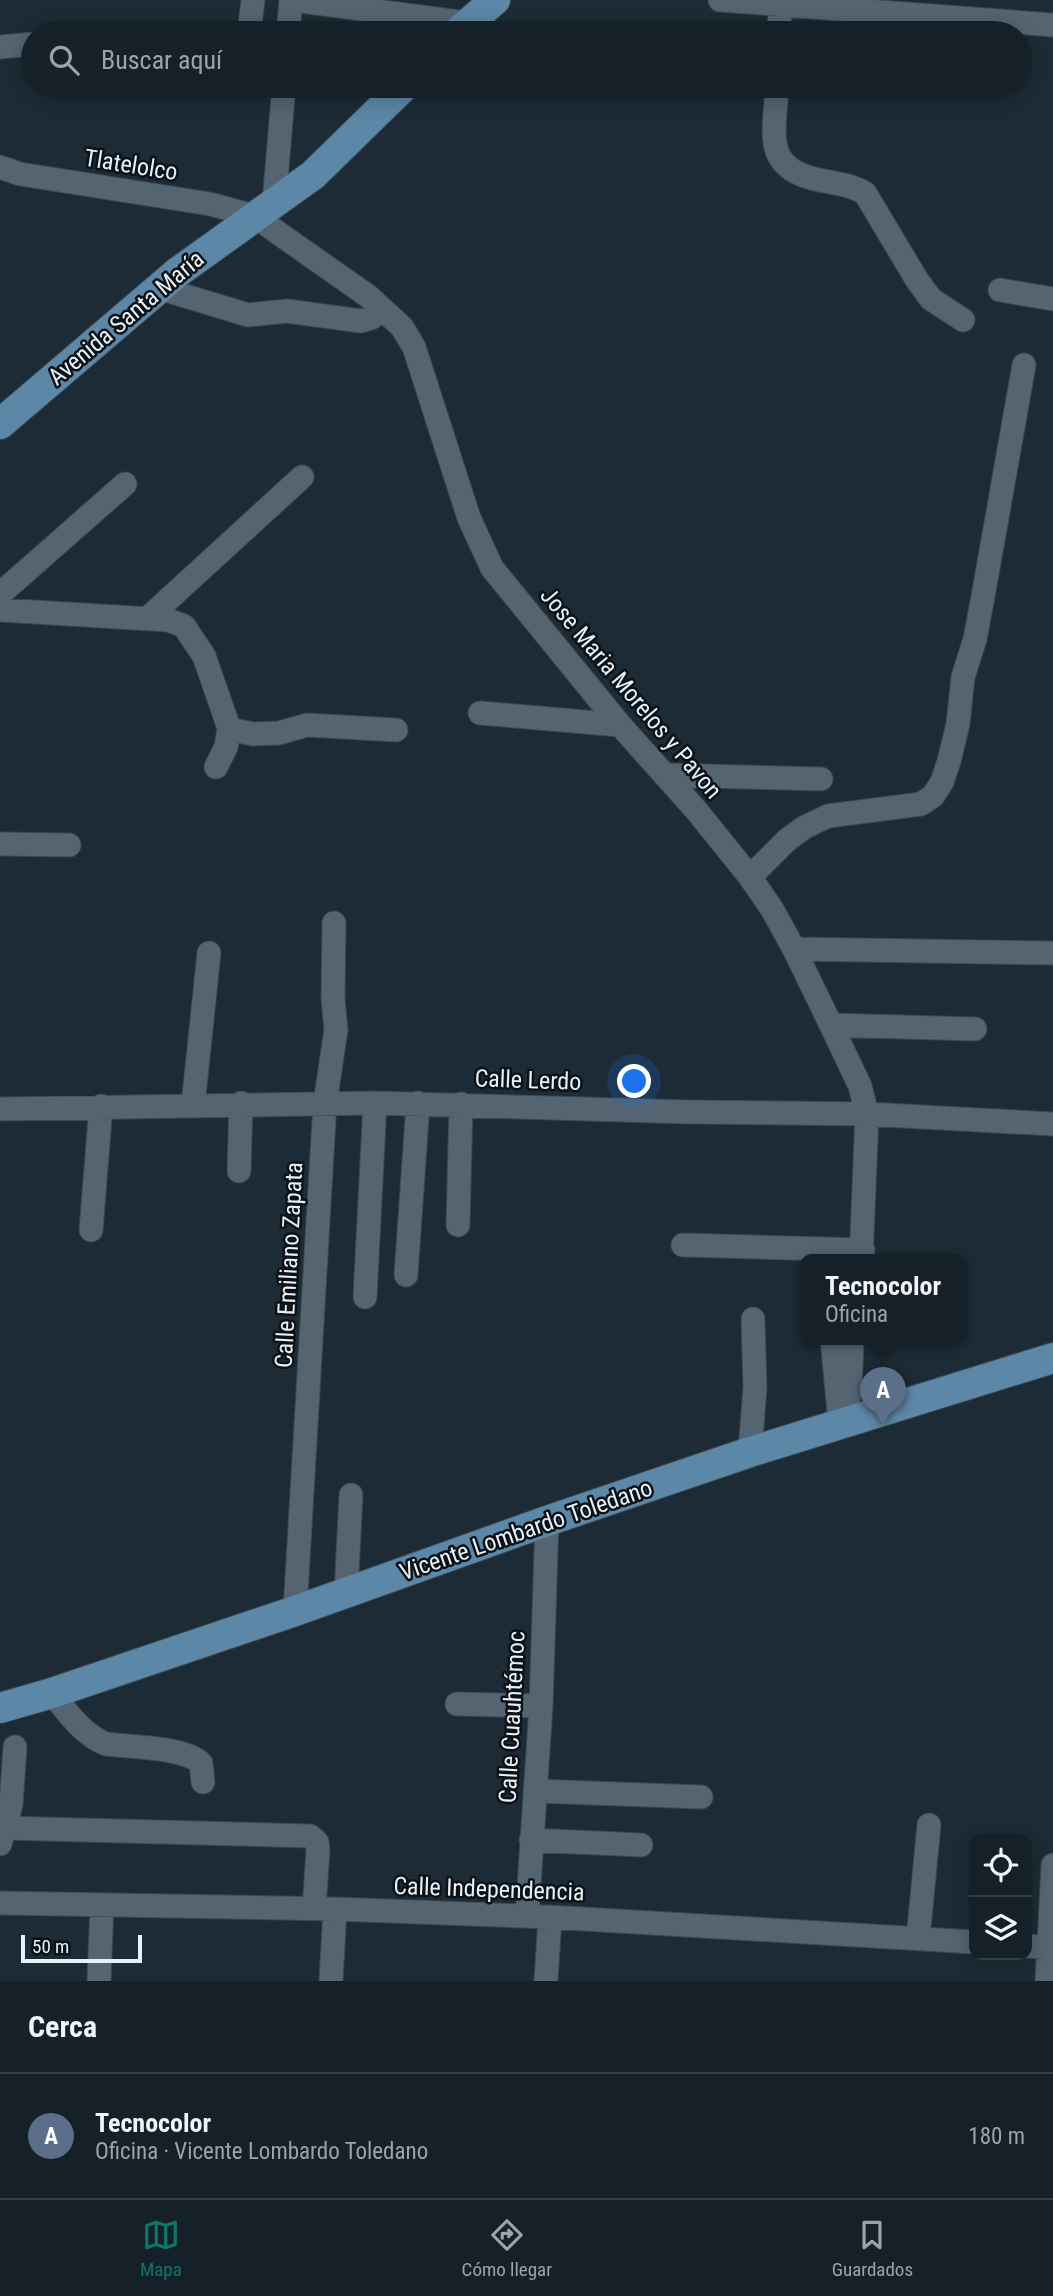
<!DOCTYPE html>
<html lang="es">
<head>
<meta charset="utf-8">
<style>
  body { margin:0; font-family:"Roboto Condensed",sans-serif; background:#1e2830; color:#f1f3f6 }
  .controls { position:absolute; right:21px; bottom:21px; display:grid; overflow:hidden; border-radius:14px; box-shadow:0 4px 18px #0003 }
  .controls button { width:63px; height:63px; display:grid; place-items:center; padding:0; border:0; border-bottom:2px solid #343e45; background:#152028; color:#f1f3f6; font:35px sans-serif }
  .scale { position:absolute; left:21px; bottom:18px; width:121px; box-sizing:border-box; padding-left:7px; border:4px solid #e7f1f8; border-top:0; font-size:19px; line-height:24px; white-space:nowrap; color:#e7f1f8; -webkit-text-stroke:5px #0c1217; paint-order:stroke }
  .you { position:absolute; left:635px; top:1082px; width:24px; height:24px; margin:-18px; border:5px solid #fff; border-radius:50%; background:#1a73e8; box-shadow:0 0 0 10px #1a73e833 }
  .badge { display:grid; place-items:center; width:46px; height:46px; border-radius:50%; background:#0f766e; color:#fff; font-size:23px; font-weight:700 }
  .pin { position:absolute; translate:-50% -58px; filter:drop-shadow(0 2px 4px #0008) }
  .pin::after { content:''; position:absolute; top:37px; width:24px; height:21px; background:inherit; clip-path:polygon(0 0,100% 0,50% 100%) }
  .popup { position:absolute; left:799px; top:1254px; width:168px; height:91px; box-sizing:border-box; display:grid; place-content:center; border-radius:14px; background:#152028; filter:drop-shadow(0 2px 5px #0005); font-size:23px; white-space:nowrap; color:#9da3a8 }
  .popup b { font-size:26px; color:#f1f3f6 }
  .popup::after { content:''; position:absolute; left:50%; top:100%; margin-left:-14px; border:14px solid transparent; border-top-color:#152028 }
  .list { margin:0; padding:0; list-style:none }
  h2 { display:flex; justify-content:space-between; align-items:center; height:91px; margin:0; padding:0 28px; font-size:30px }
  h2 small { font-size:23px; font-weight:400; color:#9da3a8 }
  .list li { display:grid; grid-template-columns:46px 1fr auto; gap:21px; align-items:center; box-sizing:border-box; height:126px; padding:0 28px; border-top:2px solid #343e45 }
  .list b { display:block; font-size:26px; white-space:nowrap }
  .list p { margin:0; font-size:23px; white-space:nowrap; color:#9da3a8 }
  .list em { font-size:23px; font-style:normal; color:#9da3a8 }
  .icon { flex:none; width:38px; height:38px; fill:none; stroke:currentColor; stroke-width:2; stroke-linecap:round; stroke-linejoin:round }
  .map { position:relative; flex:none; width:1053px; height:1981px; overflow:hidden }
  .search { position:absolute; background:#152028; box-shadow:0 4px 18px #0003; left:21px; right:21px; top:21px; height:77px; display:flex; align-items:center; gap:18px; box-sizing:border-box; padding:0 24px; border-radius:38px; color:#9da3a8; font-size:26px }
  .sheet { height:217px; background:#152028 }
  nav { display:flex; justify-content:space-around; align-items:center; box-sizing:border-box; height:98px; border-top:2px solid #343e45; background:#152028; font-size:19px; color:#9da3a8 }
  nav a { display:grid; justify-items:center; gap:4px }
  nav .on { color:#0f766e }
  .map>svg:first-child { display:block }
  .lines { fill:none; stroke-linecap:round; stroke-linejoin:round }
  .minor-casing { stroke:#3b4852; stroke-width:25 }
  .major-casing { stroke:#3b4852; stroke-width:32 }
  .minor { stroke:#546471; stroke-width:23 }
  .major { stroke:#5c87a6; stroke-width:30 }
  .labels { text-anchor:middle; dominant-baseline:central; stroke-width:5; stroke-linejoin:round; paint-order:stroke }
  .street-label { font-size:24px; fill:#e7f1f8; stroke:#0c1217 }
</style>
</head>
<body>
<div class="map">
<svg width="1053" height="1981" viewBox="0 0 1053 1981">
  <rect width="100%" height="100%" fill="#1c2b35"/>
  <g class="lines">
    <defs>
      <path id="minor" d="M293 0 467 23
        M720 0 1053 25
        M249 33 253 0
        M288 33 291 0
        M779 33 780 5
        M0 47 33 44
        M777 86C775 132 761 168 819 180 835 183 851 185 865 193L917 280 931 299 963 320
        M0 167 20 174 210 204 254 216 368 296 402 327 414 347 469 518 492 568 620 725 696 810 750 877 772 909 794 949 831 1025 860 1086 867 1114 861 1259
        M274 203 284 86
        M159 288 248 315 287 311 361 321 371 318 382 309
        M1000 290 1053 299
        M0 594 125 484
        M0 610 168 620 184 626 204 656 227 722 229 729 226 747 216 767
        M148 618 302 477
        M480 713 620 725
        M229 729 253 734 279 733 307 725 396 730
        M665 775 821 779
        M0 844 69 845
        M750 877 787 840 805 827 828 816 921 804 933 796 942 782 949 761 958 724 963 677 975 639 984 591 1024 365
        M794 949 1053 953
        M831 1025 975 1029
        M193 1105 209 953
        M0 1109 375 1103 689 1112 867 1114 1053 1124
        M239 1171 241 1103
        M458 1225 461 1104
        M91 1230 101 1106
        M683 1245 863 1250
        M406 1275 418 1103
        M365 1297 375 1103
        M832 1339 840 1423
        M850 1395 852 1339
        M750 1452 755 1387 753 1319
        M346 1594 351 1495
        M295 1611 325 1103 336 1030 333 999 334 923
        M52 1693C68 1713 82 1734 106 1744 131 1747 183 1747 201 1763L203 1782
        M457 1704 541 1706
        M535 1791 701 1797
        M6 1828 310 1836 317 1842 318 1850 314 1909
        M531 1840 641 1845
        M0 1844 11 1805 15 1747
        M0 1903 335 1909 550 1917 974 1942
        M527 1916 541 1706 547 1521
        M918 1938 929 1825
        M1027 1946 1053 1948
        M99 1981 102 1905
        M331 1981 335 1909
        M546 1981 550 1917
        M1047 1981 1053 1865"/>
      <path id="major" d="M457 33 495 0
        M0 424 178 272 313 175 404 86
        M0 1708 52 1693 295 1611 547 1521 750 1452 1053 1358"/>
    </defs>
    <use href="#minor" class="minor-casing"/>
    <use href="#major" class="major-casing"/>
    <use href="#minor" class="minor"/>
    <use href="#major" class="major"/>
  </g>
  <g class="labels">
    <g class="street-label">
      <text transform="translate(131 165) rotate(9)">Tlatelolco</text>
      <text transform="translate(126 318) rotate(-40)">Avenida Santa María</text>
      <text transform="translate(631 693) rotate(50)">Jose Maria Morelos y Pavon</text>
      <text transform="translate(528 1080) rotate(2)">Calle Lerdo</text>
      <text transform="translate(289 1265) rotate(-87)">Calle Emiliano Zapata</text>
      <text transform="translate(526 1530) rotate(-19)">Vicente Lombardo Toledano</text>
      <text transform="translate(512 1717) rotate(-87)">Calle Cuauhtémoc</text>
      <text transform="translate(489 1889) rotate(2)">Calle Independencia</text>
    </g>
  </g>
</svg>
<div class="controls">
<button><svg class="icon" aria-label="locate" viewBox="0 0 24 24"><circle cx="12" cy="12" r="6"/><path d="M12 2v4M12 18v4M2 12h4M18 12h4"/></svg></button>
<button><svg class="icon" aria-label="layers" viewBox="0 0 24 24"><path d="M12 4l9 5-9 5-9-5zM3 14l9 5 9-5"/></svg></button>
</div>
<div class="scale">50 m</div>
<div class="you"></div>
<div class="pin badge" style="left:883px;top:1425px;background:#5c6f8a">A</div>
<div class="popup"><b>Tecnocolor</b>Oficina</div>
<div class="search"><svg class="icon" aria-label="search" viewBox="0 0 24 24"><circle cx="10" cy="10" r="6"/><path d="M15 15l6 6"/></svg>Buscar aquí</div>
</div>
<section class="sheet">
<h2>Cerca<small></small></h2>
<ul class="list">
<li><span class="badge" style="background:#5c6f8a">A</span><div><b>Tecnocolor</b><p>Oficina · Vicente Lombardo Toledano</p></div><em>180 m</em></li>
</ul>
</section>
<nav>
<a class="on"><svg class="icon" aria-label="map" viewBox="0 0 24 24"><path d="M3 6l6-2 6 2 6-2v14l-6 2-6-2-6 2zM9 4v14M15 6v14"/></svg>Mapa</a>
<a><svg class="icon" aria-label="directions" viewBox="0 0 24 24"><path d="M12 3l9 9-9 9-9-9zM9 14v-3h6M13 9l2 2-2 2"/></svg>Cómo llegar</a>
<a><svg class="icon" aria-label="saved" viewBox="0 0 24 24"><path d="M7 4h10v16l-5-4-5 4z"/></svg>Guardados</a>
</nav>
</body>
</html>
